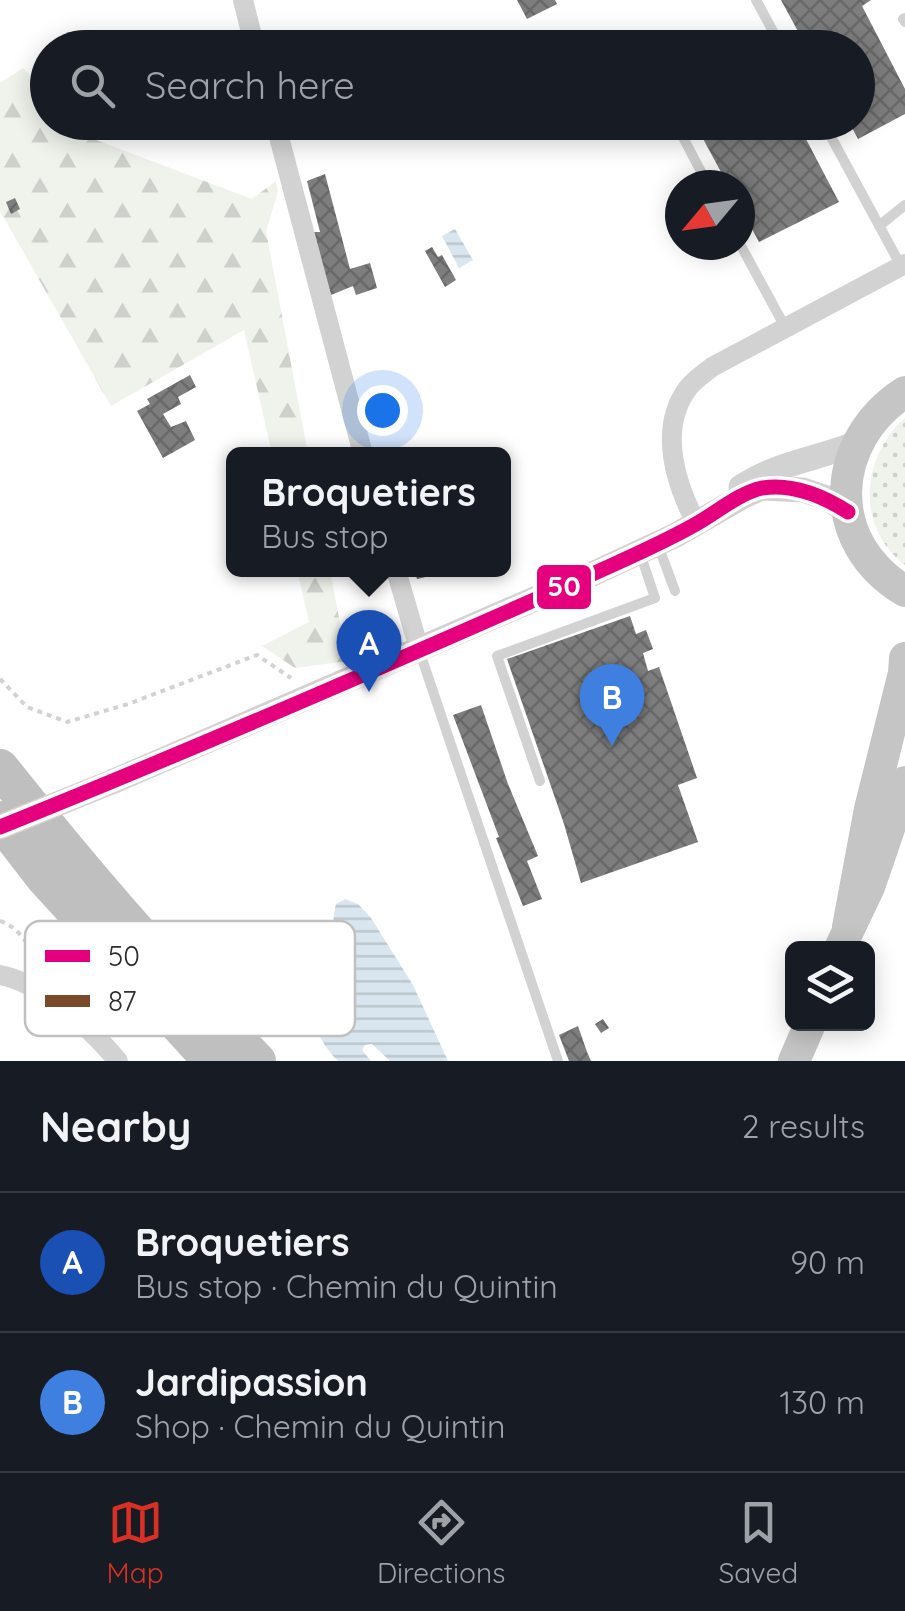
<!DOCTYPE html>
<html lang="en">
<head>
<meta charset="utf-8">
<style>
  body { margin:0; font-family:Quicksand,sans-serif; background:#20242c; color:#f1f3f6 }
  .controls { position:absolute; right:30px; bottom:30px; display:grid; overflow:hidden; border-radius:15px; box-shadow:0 5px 25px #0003 }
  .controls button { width:90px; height:90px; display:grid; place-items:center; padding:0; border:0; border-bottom:2px solid #363941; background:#171b24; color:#f1f3f6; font:50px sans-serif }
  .compass { position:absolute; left:665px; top:170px; width:90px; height:90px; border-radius:50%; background:#171b24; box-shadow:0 5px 25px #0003; rotate:241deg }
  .you { position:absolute; left:382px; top:410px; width:35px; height:35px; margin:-25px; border:8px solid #fff; border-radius:50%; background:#1a73e8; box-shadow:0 0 0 15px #1a73e833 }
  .badge { display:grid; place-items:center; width:65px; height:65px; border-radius:50%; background:#d93025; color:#fff; font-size:32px; font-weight:700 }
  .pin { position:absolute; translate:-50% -82px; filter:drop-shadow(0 2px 5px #0008) }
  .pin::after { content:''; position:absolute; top:52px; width:35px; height:30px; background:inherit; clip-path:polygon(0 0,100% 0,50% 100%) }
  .popup { position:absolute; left:226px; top:447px; width:285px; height:130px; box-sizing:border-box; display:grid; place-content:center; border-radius:15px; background:#171b24; filter:drop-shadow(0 2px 8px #0005); font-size:32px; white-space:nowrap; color:#9ea1a6 }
  .popup b { font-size:38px; color:#f1f3f6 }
  .popup::after { content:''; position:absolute; left:50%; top:100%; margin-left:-20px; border:20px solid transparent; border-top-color:#171b24 }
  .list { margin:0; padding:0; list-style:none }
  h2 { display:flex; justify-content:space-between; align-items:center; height:130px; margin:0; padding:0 40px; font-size:42px }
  h2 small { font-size:32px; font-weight:400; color:#9ea1a6 }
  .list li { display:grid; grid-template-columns:65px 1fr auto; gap:30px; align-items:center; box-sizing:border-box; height:140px; padding:0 40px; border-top:2px solid #363941 }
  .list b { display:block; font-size:38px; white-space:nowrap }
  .list p { margin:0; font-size:32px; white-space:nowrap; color:#9ea1a6 }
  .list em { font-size:32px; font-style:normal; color:#9ea1a6 }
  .icon { flex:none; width:55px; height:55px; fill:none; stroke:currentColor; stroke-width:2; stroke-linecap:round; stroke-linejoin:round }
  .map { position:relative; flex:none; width:905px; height:1061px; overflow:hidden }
  .search { position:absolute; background:#171b24; box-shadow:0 5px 25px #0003; left:30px; right:30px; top:30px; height:110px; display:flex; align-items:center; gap:25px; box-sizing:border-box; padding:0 35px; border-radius:55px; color:#9ea1a6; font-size:38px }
  .sheet { height:410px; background:#171b24 }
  nav { display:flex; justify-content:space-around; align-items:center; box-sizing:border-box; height:140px; border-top:2px solid #363941; background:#171b24; font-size:28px; color:#9ea1a6 }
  nav a { display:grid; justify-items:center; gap:5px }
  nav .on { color:#d93025 }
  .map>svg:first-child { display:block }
  .grass { fill:url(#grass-dots) }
  .forest { fill:url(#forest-firs) }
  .water { fill:url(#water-rules) }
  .building { fill:url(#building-cross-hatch) }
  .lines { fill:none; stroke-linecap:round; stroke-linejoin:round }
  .path { stroke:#d2d2d2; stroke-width:4; stroke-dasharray:5 5; stroke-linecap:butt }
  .service { stroke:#d2d2d2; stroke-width:10 }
  .minor { stroke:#d2d2d2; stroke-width:20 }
  .tertiary { stroke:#d2d2d2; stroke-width:25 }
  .primary { stroke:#c5c5c5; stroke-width:32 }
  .motorway { stroke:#bfbfbf; stroke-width:38 }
  .tertiary-bridge { stroke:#d2d2d2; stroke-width:25 }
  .bus-1-casing { stroke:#fff; stroke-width:22 }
  .bus-1 { stroke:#e5007d; stroke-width:15 }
  .key { fill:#fff; stroke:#c0c0c0; stroke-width:2.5 }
  .key-label { font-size:28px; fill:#2d2d2d }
  .line-badge { stroke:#fff; stroke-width:4 }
  .badge-label { font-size:28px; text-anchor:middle; font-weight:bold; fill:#fff }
</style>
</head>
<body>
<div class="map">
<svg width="905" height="1061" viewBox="0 0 905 1061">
  <defs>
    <pattern id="grass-dots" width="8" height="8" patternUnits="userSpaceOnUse" patternTransform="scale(2.5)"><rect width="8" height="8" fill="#f0f3ec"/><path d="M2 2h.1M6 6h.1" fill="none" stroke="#ced1cb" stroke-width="1.8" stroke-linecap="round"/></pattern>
    <pattern id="forest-firs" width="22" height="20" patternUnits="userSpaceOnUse" patternTransform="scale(2.5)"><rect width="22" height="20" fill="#f0f3ec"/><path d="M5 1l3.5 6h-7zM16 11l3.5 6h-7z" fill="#ced1cb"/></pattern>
    <pattern id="water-rules" width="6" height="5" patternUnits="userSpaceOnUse" patternTransform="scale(2.5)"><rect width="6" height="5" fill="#dae6ef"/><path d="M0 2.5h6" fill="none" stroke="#bbc6cd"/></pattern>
    <pattern id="building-cross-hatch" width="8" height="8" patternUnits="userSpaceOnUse" patternTransform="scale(2.5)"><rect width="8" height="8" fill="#7e7e7e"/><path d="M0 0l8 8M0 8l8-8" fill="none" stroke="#686868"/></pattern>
  </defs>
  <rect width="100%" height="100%" fill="#fff"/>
  <path class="grass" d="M905 418V565C855 528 861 456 905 418Z"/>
  <path class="forest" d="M23 68 47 92 48 122 78 123 96 140 252 199 276 181 278 192 266 231 308 454H272L244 330 111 406 0 211V83Z
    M297 570H330L347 661 295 668 262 646 309 622Z"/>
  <path class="water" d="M455 229 473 260 459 268 442 236Z
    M345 899 358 904 371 918 413 985 448 1061H390L372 1044 365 1045 362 1050 371 1061H338C297 1021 319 981 331 935 334 925 333 914 336 904Z"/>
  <path class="building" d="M517 0H555L557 4 527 19Z
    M781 0H871L862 6 905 89V114L858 139 849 122H858V48H807Z
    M694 122H797L839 202 759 242 740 207V185H728Z
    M325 174 350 269 370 263 377 288 356 295 353 286 331 295 312 232H320L307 181Z
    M15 198 20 209 11 214 6 202Z
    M432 247 438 257 442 255 456 280 445 287 425 251Z
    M190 375 196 387 178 397 181 404 163 414 171 427 186 421 195 440 163 458 137 411 150 404 147 399Z
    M414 570H428L430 576 417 579Z
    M630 616 636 634 646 630 653 649 643 653 648 671 659 667 697 778 678 785 698 842 581 883 564 824 507 659Z
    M481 705 508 784 538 856 527 861 542 899 523 906 496 838 499 837 453 715Z
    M603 1019 609 1028 601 1033 595 1024Z
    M578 1026 587 1052 591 1061H569L559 1035Z"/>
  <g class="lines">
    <path class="path" d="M0 679 27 707 67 722 128 704 257 655 291 678
      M0 921C22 928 32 952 45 970"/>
    <path class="service" d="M756 0 782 48
      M905 18 903 19 905 22
      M675 122 708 185
      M823 122 901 266
      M879 226 905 205
      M740 244 785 327
      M658 545 675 591
      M419 650 558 1061
      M540 781 497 656 655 598 640 553"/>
    <path class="minor" d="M243 0 255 48
      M275 122 363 454
      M697 524C675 484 658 428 688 388 694 380 705 373 712 367L905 264
      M396 570 419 649
      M0 975C41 982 92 1030 118 1061"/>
    <path class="tertiary" d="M741 487C777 463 817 459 857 443
      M114 781 588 576 676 535 742 497 761 488 803 490 827 498 848 512"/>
    <path class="primary" d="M905 392C829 441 824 543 905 591
      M848 927 870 809 904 673 905 658
      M840 948 869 887 905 782
      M794 1061 810 1024"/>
    <path class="motorway" d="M0 768C81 870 165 968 257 1061
      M0 820 45 878 212 1061"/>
    <path class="tertiary-bridge" d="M0 827 114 781"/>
    <defs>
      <path id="bus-1" d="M0 827C197 748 392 663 586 577 623 560 661 544 696 524 716 513 739 493 762 488 794 483 823 496 848 512"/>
    </defs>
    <use href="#bus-1" class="bus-1-casing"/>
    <use href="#bus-1" class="bus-1"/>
  </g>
  <rect x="25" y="921" width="330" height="115" rx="15" class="key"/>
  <rect x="45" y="950" width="45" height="12" fill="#e5007d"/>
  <rect x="45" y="995" width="45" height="12" fill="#7a4b2a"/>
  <g class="key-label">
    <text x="108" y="966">50</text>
    <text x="108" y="1011">87</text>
  </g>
  <rect class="line-badge" x="535" y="563" width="58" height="48" rx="10" fill="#e5007d"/>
  <g class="badge-label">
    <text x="564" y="596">50</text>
  </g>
</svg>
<div class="controls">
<button><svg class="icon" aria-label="layers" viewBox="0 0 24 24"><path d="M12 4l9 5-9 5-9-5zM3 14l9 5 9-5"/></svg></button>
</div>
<svg class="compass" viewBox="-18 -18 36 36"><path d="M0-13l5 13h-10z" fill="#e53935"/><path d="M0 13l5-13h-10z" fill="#9ea1a6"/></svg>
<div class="you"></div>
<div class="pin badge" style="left:369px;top:692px;background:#1a4fb4">A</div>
<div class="popup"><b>Broquetiers</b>Bus stop</div>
<div class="pin badge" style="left:612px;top:746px;background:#3f7fe0">B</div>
<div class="search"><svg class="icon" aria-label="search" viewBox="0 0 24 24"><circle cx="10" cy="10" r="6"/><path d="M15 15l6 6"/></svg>Search here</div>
</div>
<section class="sheet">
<h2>Nearby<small>2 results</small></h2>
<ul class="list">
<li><span class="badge" style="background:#1a4fb4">A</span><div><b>Broquetiers</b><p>Bus stop · Chemin du Quintin</p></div><em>90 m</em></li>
<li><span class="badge" style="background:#3f7fe0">B</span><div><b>Jardipassion</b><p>Shop · Chemin du Quintin</p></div><em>130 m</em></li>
</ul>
</section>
<nav>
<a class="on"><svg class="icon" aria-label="map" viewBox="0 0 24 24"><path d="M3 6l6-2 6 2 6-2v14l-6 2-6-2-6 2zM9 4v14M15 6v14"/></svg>Map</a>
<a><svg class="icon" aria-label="directions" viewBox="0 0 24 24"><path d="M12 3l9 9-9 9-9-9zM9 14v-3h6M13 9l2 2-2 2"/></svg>Directions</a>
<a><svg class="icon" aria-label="saved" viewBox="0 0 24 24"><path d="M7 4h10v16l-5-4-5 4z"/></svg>Saved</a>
</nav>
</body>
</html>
